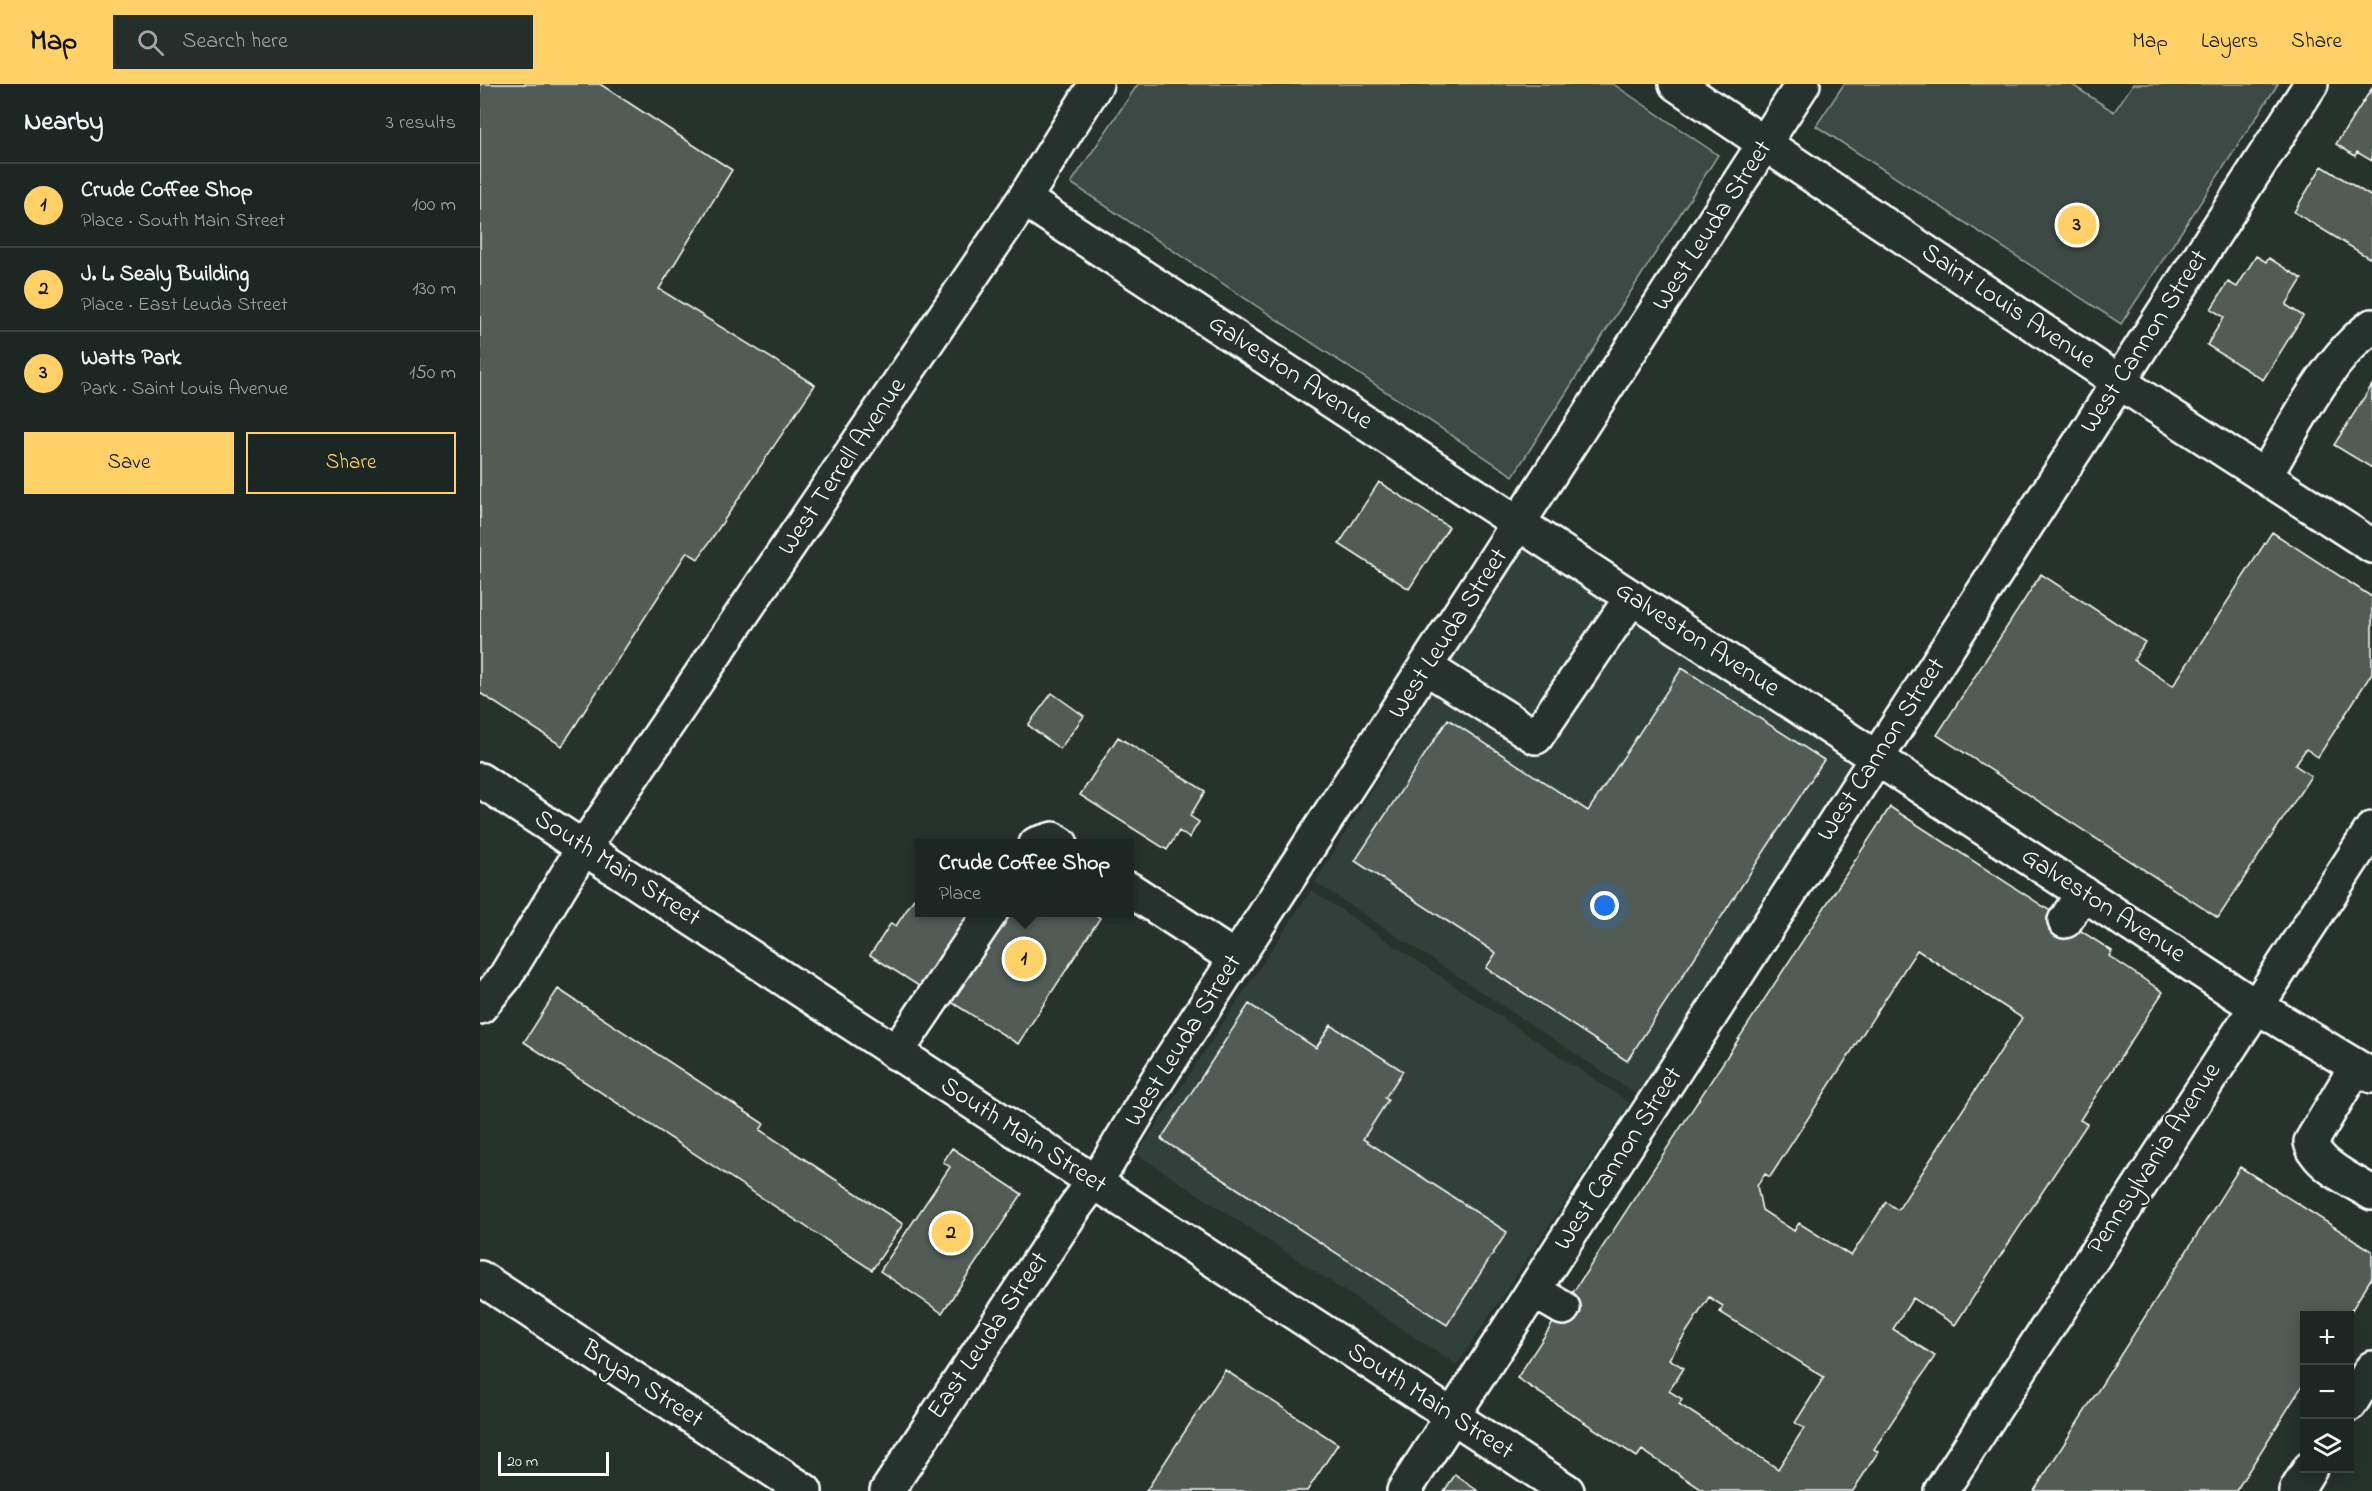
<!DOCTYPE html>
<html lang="en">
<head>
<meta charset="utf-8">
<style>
  body { margin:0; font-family:"Indie Flower",sans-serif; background:#252e2a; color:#f1f3f6 }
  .controls { position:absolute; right:18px; bottom:18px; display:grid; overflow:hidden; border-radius:0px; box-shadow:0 3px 15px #0003 }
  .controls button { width:54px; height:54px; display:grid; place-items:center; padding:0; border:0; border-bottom:2px solid #3a4340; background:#1c2622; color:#f1f3f6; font:30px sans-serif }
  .scale { position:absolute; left:18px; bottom:15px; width:111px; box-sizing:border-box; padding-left:6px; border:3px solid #fff; border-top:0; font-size:16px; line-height:21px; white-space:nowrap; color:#fff; -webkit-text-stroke:4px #26332d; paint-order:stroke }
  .you { position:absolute; left:1125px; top:822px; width:21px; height:21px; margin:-15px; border:4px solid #fff; border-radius:50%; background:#1a73e8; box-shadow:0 0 0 9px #1a73e833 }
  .badge { display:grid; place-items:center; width:39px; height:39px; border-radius:50%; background:#ffd166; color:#111; font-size:20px; font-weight:700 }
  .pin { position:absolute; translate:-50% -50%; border:3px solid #fff; box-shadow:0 2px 6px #0006 }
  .popup { position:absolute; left:435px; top:755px; width:219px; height:78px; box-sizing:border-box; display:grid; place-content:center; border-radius:0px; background:#1c2622; filter:drop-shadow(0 2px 4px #0005); font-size:20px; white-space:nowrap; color:#a0a5a5 }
  .popup b { font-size:22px; color:#f1f3f6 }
  .popup::after { content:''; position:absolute; left:50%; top:100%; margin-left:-12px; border:12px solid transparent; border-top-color:#1c2622 }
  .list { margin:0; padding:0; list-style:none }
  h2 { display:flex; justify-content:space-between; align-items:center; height:78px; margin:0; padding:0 24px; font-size:26px }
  h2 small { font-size:20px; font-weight:400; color:#a0a5a5 }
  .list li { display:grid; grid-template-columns:39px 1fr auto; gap:18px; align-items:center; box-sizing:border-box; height:84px; padding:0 24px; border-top:2px solid #3a4340 }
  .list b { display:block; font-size:22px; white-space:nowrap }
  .list p { margin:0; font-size:20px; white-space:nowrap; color:#a0a5a5 }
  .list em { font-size:20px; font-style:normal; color:#a0a5a5 }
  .actions { display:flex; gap:12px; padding:18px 24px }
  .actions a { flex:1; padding:14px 0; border:2px solid #ffd166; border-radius:0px; text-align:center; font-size:21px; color:#ffd166 }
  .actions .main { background:#ffd166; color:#111 }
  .icon { flex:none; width:33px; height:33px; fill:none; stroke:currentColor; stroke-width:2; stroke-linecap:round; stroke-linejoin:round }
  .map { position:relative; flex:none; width:1892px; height:1407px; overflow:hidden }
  header { display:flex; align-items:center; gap:36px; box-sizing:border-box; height:84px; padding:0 30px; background:#ffd166; color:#111 }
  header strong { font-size:28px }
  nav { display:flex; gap:33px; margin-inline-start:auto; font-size:21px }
  .search { width:420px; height:54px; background:#252e2a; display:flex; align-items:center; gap:15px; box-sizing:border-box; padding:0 21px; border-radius:0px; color:#a0a5a5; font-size:22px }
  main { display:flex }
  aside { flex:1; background:#1c2622 }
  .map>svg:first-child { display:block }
  .built { fill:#333f3a }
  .green { fill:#3e4944; stroke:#9ea4a2; stroke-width:1.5 }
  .building { fill:#515c57; stroke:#fff; stroke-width:1.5; fill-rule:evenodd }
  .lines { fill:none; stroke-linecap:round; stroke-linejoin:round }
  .minor-casing { stroke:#fff; stroke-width:38 }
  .minor { stroke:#26332d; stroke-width:33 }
  .labels { text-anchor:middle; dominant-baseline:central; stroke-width:4.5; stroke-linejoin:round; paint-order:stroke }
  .street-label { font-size:26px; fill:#fff; stroke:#26332d }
</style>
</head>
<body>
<header>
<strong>Map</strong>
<div class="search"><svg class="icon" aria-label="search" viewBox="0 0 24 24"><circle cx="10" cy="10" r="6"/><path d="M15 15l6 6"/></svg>Search here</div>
<nav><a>Map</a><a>Layers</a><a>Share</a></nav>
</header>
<main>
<aside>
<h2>Nearby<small>3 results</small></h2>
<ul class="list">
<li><span class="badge">1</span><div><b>Crude Coffee Shop</b><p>Place · South Main Street</p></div><em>100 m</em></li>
<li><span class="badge">2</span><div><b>J. L. Sealy Building</b><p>Place · East Leuda Street</p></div><em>130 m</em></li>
<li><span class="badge">3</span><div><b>Watts Park</b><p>Park · Saint Louis Avenue</p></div><em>150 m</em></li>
</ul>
<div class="actions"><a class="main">Save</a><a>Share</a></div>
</aside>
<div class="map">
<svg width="1892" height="1407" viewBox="0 0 1892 1407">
  <rect width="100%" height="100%" fill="#26332d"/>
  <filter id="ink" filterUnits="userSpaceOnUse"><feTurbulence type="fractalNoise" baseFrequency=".0167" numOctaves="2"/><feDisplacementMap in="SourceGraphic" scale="12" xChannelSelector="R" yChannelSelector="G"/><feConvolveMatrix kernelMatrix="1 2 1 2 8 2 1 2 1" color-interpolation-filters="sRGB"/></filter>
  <g filter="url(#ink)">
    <path class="built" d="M1041 463 1377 675 1158 1011 835 798Z
      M831 806 1150 1019 977 1281 657 1070Z"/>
    <path class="green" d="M658 0H1133L1238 71 1033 392 591 99Z
      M1364 0H1591L1634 28 1653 0H1798L1641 240 1336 42Z"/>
    <path class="building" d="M0 0H120L252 86 179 205 335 301 218 475 207 468 82 662 0 609Z
      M1892 4V77L1877 68 1875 72 1856 60Z
      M1842 82 1892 113V169L1889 174 1814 128Z
      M1776 172 1786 178 1789 174 1822 195 1806 221 1823 232 1783 296 1727 261 1744 233 1731 225 1748 198 1757 203Z
      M1892 301V384L1854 361Z
      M899 398 969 443 929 505 859 460Z
      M1792 448 1892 513V589L1838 673 1826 665 1815 681 1831 692 1738 834 1457 651 1561 490 1665 558 1654 576 1693 602Z
      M1202 584 1344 676 1147 977 1006 884 1016 869 875 777 968 635 1108 727Z
      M572 609 604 632 580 665 548 641Z
      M638 653 725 707 710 732 719 738 709 754 699 747 687 766 600 711Z
      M1410 723 1632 867 1629 872 1683 908 1600 1036 1607 1040 1475 1241 1433 1214 1413 1245 1455 1272 1394 1365 1398 1368 1373 1407H1224L1162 1366 1157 1373 1037 1294ZM1437 866 1542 934 1418 1126 1406 1118 1371 1172 1319 1139 1314 1147 1282 1126 1277 1102 1285 1090 1290 1093ZM1229 1213 1243 1222 1240 1228 1344 1293 1315 1339 1324 1344 1298 1385 1199 1320 1202 1315 1189 1307 1204 1284 1189 1275Z
      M439 807V828H491L442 904 390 871 411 839 416 842Z
      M525 828H612L620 834 538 960 468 916Z
      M78 905 284 1040 280 1046 423 1140 392 1186 44 958Z
      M769 920 836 964 851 941 923 987 905 1014 908 1016 883 1055 1027 1148 967 1241 681 1055Z
      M472 1064 542 1110 462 1229 400 1187 470 1083 463 1078Z
      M1760 1083 1892 1167V1193L1868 1232H1824V1299L1756 1407H1554Z
      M745 1286 858 1360 827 1407H666Z
      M975 1391 998 1407H964Z"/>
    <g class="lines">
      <defs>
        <path id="minor" d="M1196 0 1639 298 1892 462
          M544 115 1758 911 1892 992
          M1785 392C1814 344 1846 276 1892 242
          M947 584 1056 653 1152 513
          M0 696 1087 1407
          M556 760 573 755 581 760
          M649 805 756 875
          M1585 837 1603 809
          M0 923 25 893 104 763 544 115 616 0
          M416 969 511 828
          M1876 983 1831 1058C1836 1081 1873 1097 1892 1109
          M0 1194 325 1407
          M1054 1207 1083 1224
          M1870 1320 1892 1284
          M407 1407 595 1123 627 1080 678 995 1323 0
          M924 1407 1831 0
          M1461 1407 1892 745
          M1816 1407 1830 1384"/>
      </defs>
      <use href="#minor" class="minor-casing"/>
      <use href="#minor" class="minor"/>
    </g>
  </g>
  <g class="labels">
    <g class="street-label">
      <text transform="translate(1233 142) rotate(-57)">West Leuda Street</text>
      <text transform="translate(1528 223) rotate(34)">Saint Louis Avenue</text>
      <text transform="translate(1665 258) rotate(-57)">West Cannon Street</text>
      <text transform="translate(810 289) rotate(33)">Galveston Avenue</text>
      <text transform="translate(363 383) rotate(-56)">West Terrell Avenue</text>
      <text transform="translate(969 550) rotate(-57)">West Leuda Street</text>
      <text transform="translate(1217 556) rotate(33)">Galveston Avenue</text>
      <text transform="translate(1402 666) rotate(-57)">West Cannon Street</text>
      <text transform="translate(137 785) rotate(33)">South Main Street</text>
      <text transform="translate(1623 822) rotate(33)">Galveston Avenue</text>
      <text transform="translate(704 957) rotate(-58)">West Leuda Street</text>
      <text transform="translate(543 1052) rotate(33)">South Main Street</text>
      <text transform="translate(1139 1075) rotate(-57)">West Cannon Street</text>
      <text transform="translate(1675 1075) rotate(-57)">Pennsylvania Avenue</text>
      <text transform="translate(509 1252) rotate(-56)">East Leuda Street</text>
      <text transform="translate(162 1301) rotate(33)">Bryan Street</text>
      <text transform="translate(950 1318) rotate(33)">South Main Street</text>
    </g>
  </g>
</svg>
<div class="controls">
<button>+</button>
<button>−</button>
<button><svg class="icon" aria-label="layers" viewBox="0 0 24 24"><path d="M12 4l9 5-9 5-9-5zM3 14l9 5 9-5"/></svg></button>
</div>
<div class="scale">20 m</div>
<div class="you"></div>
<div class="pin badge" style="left:544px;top:875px">1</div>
<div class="popup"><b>Crude Coffee Shop</b>Place</div>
<div class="pin badge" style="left:471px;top:1149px">2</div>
<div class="pin badge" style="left:1597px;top:141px">3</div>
</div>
</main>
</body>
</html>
